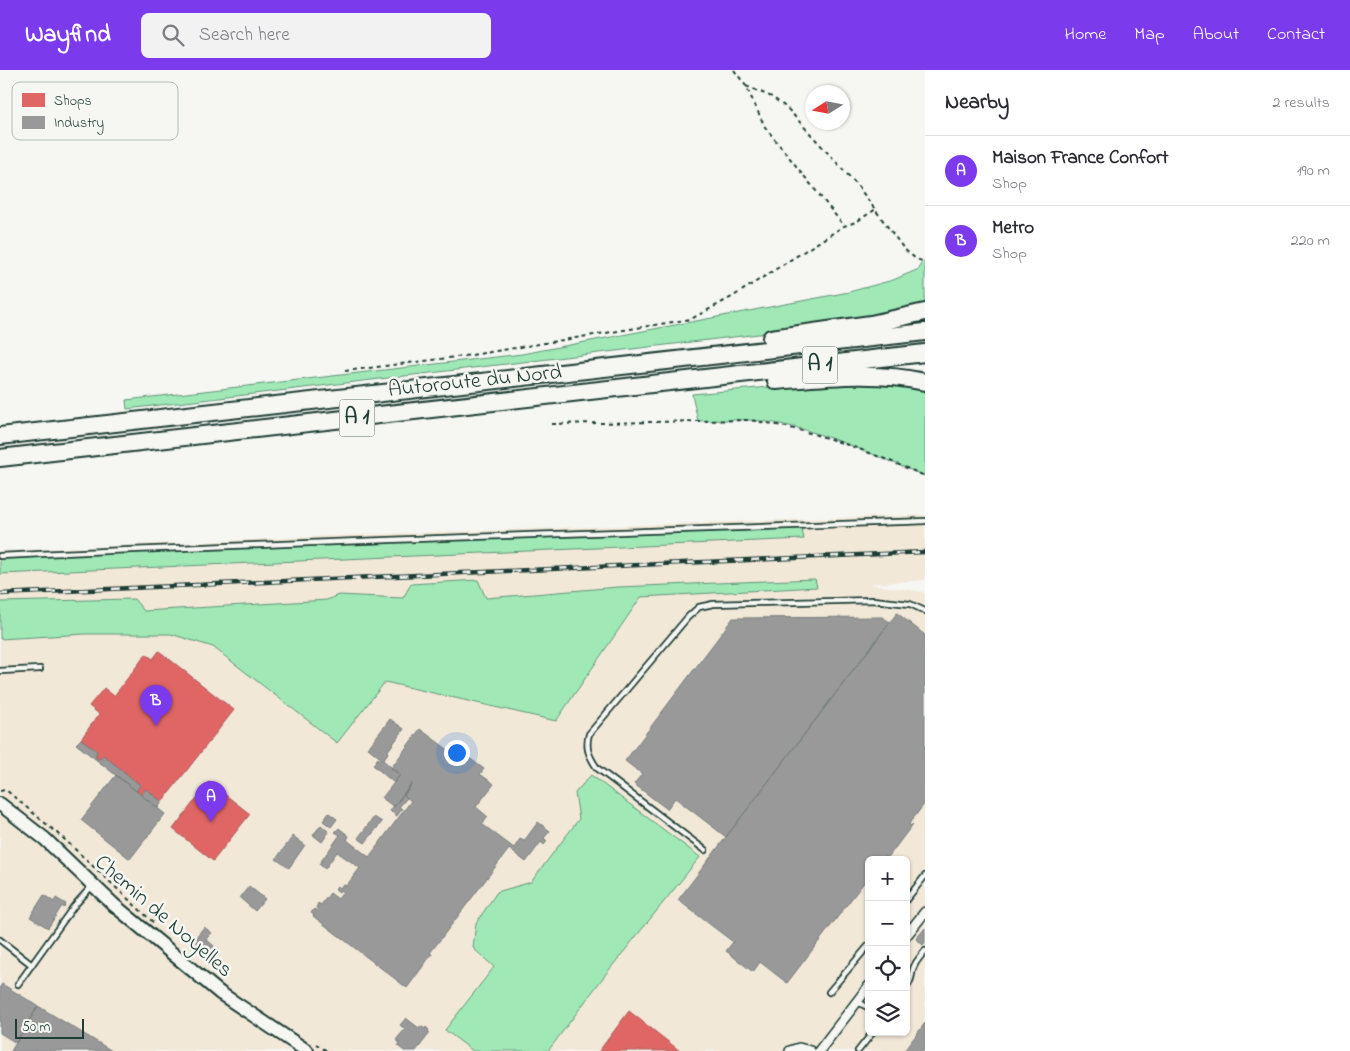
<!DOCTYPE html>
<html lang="en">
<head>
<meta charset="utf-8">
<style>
  body { margin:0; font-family:"Indie Flower",sans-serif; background:#f2f2f3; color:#2b2b33 }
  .controls { position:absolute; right:15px; bottom:15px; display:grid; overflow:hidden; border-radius:8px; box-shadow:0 1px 4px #0004 }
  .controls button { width:45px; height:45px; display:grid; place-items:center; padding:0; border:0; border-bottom:1px solid #e1e1e2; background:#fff; color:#2b2b33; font:25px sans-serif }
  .compass { position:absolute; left:805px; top:15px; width:45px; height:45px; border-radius:50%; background:#fff; box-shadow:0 1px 4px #0004; rotate:259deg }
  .scale { position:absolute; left:15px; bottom:12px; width:69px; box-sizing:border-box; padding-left:5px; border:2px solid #1f3d34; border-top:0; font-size:14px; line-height:18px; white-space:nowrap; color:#1f3d34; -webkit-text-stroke:4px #f6f6f2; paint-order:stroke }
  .you { position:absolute; left:456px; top:682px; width:18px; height:18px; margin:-12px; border:4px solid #fff; border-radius:50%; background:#1a73e8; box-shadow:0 0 0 8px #1a73e833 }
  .badge { display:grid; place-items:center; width:32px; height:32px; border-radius:50%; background:#7c3aed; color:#fff; font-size:16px; font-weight:700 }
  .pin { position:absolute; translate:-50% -41px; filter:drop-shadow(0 1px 2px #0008) }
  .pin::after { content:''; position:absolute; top:26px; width:18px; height:15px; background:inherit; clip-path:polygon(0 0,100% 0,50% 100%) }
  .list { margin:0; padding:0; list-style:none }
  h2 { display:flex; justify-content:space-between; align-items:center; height:65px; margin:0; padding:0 20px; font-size:21px }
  h2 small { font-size:16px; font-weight:400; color:#7c7c81 }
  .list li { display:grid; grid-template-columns:32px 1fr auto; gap:15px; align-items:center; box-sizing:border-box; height:70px; padding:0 20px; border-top:1px solid #e1e1e2 }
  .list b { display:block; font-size:19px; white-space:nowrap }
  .list p { margin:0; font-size:16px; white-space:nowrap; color:#7c7c81 }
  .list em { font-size:16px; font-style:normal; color:#7c7c81 }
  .icon { flex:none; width:28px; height:28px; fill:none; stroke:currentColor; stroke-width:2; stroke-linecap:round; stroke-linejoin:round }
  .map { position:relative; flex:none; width:925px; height:981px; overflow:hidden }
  header { display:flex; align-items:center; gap:30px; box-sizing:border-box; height:70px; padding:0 25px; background:#7c3aed; color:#fff }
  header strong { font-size:24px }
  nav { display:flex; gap:28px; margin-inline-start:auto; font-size:18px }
  .search { width:350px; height:45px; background:#f2f2f3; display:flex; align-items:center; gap:12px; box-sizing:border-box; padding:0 18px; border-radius:8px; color:#7c7c81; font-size:19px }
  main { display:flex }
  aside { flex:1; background:#fff }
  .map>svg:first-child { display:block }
  .built { fill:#f2e8d8; fill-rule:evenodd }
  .green { fill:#a0e9b7; stroke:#609376 }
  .shops { fill:#e06666; stroke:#a65a57 }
  .industry { fill:#999; stroke:#747d7b }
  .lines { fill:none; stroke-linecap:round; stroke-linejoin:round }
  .lane-casing { stroke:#1f3d34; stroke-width:8 }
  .street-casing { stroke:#1f3d34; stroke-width:12 }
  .secondary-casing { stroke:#1f3d34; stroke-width:16 }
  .highway-casing { stroke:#1f3d34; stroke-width:20 }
  .path { stroke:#1f3d34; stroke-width:2; stroke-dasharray:4 4; stroke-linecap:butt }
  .lane { stroke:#f6f6f2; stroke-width:4.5 }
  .street { stroke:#f6f6f2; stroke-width:9 }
  .secondary { stroke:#f6f6f2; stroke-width:12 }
  .highway { stroke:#f6f6f2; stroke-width:16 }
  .rail-casing { stroke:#1f3d34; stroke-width:4.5 }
  .rail { stroke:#f6f6f2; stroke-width:2.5; stroke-dasharray:8; stroke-linecap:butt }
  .labels { text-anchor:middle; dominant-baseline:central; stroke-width:5; stroke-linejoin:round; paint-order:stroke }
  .shield { fill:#f6f6f2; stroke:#60746d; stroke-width:1 }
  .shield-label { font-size:21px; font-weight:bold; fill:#1f3d34 }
  .street-label { font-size:22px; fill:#1f3d34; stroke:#f6f6f2 }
  .key { fill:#f6f6f2; stroke:#b6beb9; stroke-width:1 }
  .key-label { font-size:14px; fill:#1f3d34 }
</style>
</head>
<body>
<header>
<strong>Wayfind</strong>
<div class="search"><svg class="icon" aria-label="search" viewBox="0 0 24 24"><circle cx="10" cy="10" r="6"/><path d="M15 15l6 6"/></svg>Search here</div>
<nav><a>Home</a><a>Map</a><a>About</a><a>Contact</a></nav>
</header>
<main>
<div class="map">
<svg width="925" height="981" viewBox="0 0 925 981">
  <rect width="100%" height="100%" fill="#f6f6f2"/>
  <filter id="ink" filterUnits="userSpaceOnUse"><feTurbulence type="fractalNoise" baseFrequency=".02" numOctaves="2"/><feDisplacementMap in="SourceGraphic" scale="10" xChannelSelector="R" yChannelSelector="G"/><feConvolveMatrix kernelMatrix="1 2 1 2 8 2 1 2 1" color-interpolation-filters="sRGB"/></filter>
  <g filter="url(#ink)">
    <path class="built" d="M925 445V510L869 514 923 522 925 524V981H548L605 905 700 787 575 724 579 749 531 812 497 822 474 878 494 896 445 960 473 981H0V481L332 466ZM641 528 556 651 385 612 337 673 213 577 171 564H94ZM869 790H906V962H869Z"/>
    <path class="green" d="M925 192V237L767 263 127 339 126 330 522 284 849 222 893 210 919 199 921 193Z
      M836 311H858L925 318V406C871 384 807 353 749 350 732 349 715 351 698 351L692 324Z
      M801 456 804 469 0 504V487Z
      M815 509 817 517 641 527 556 651 385 612 337 673 213 577 171 564H85L0 569V532L134 529 144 541 327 530 338 525 403 528 411 514 478 510 486 528 618 517Z
      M591 705 700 787 605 905 548 981H473L445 960 494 897 473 878 476 853 497 822 531 812 579 749 575 723Z"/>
    <path class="shops" d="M159 581 234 640 162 732 146 719 141 725 136 721 140 715 103 685 100 689H98L95 687 97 681 81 669 99 644 89 636 104 618 114 626 146 584 153 589Z
      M209 712 250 744 213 791 173 759Z
      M629 941 680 981H599Z"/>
    <path class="industry" d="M897 543 925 565V733L909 754 910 756 913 754 886 790V787L884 786 881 790H869V806L787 913 760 892 753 902 726 881 733 872 678 830Z
      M882 547 890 552 726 767 675 728 667 739 634 714 642 704 625 691 733 548Z
      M390 649 404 659 387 682 388 683 383 690 400 705 394 713 373 695 378 688 381 690 382 689 368 678Z
      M420 659 454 684 457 679 484 699 480 704 494 714 476 737 488 747 482 754 514 778 520 769 524 771 538 752 550 761 544 768 547 771 544 775 541 772 526 792 509 779 430 883 432 884 407 918 313 846 314 845 311 843 314 839 317 841 318 839 316 838 318 833 321 835 330 823 338 829 343 822 340 820 339 822 335 819 337 816 340 818 343 814 346 816 360 798 337 782 325 799 319 794 340 765 335 762 339 758 349 766 347 770 369 787 411 731 404 725 412 714H411L394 737 382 728 400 705 391 698Z
      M81 669 97 681 95 687 98 689H100L103 685 140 715 136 721 76 674Z
      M116 705 165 744 130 789 81 750Z
      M411 714H412L404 725 407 728 399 737 402 739 397 746 390 741Z
      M146 719 162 732 158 738 141 725Z
      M329 743 337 749 331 757 323 751Z
      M374 747 382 752 365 773 358 768Z
      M321 755 329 762 322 772 313 765Z
      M293 766 305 775 289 798 276 789Z
      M249 816 265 829 255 841 240 828Z
      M44 825 54 832 56 828 66 834 64 838 62 836 48 858 30 847Z
      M204 857 212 863 206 869 215 877 210 883 196 872 198 869 196 867Z
      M925 858V873L923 875 916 869Z
      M2 914 38 936 16 973 0 963V917Z
      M38 936 112 981H11Z
      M406 948 419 958 421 956 425 959 426 957 429 960 428 961 430 963 416 981H404L398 976 400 973 396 970 405 959 400 955Z
      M925 953V981H904Z"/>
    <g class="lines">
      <defs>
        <path id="lane" d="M0 486C308 471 617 463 925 451
          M0 601 40 599
          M705 780 597 698C589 686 585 678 589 664L688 547 699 537 713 534 873 530 910 534 925 541
          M906 830 925 806
          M0 870 32 895
          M18 914 74 836 92 816
          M906 918C912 911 911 907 913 899 915 892 921 886 925 881
          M829 922 869 875
          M858 932 869 938
          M858 981 873 962"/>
        <path id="street" d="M906 866 925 842
          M790 981 799 978 810 981
          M819 981 869 916"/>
        <path id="secondary" d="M0 734 45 769 114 835 220 923 307 981"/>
        <path id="highway" d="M771 268 871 254 925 242
          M776 311C825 307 877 301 925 312
          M0 366 925 262
          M0 388 925 283"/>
      </defs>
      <use href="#lane" class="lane-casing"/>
      <use href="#street" class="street-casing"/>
      <use href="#secondary" class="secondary-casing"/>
      <use href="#highway" class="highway-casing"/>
      <path class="path" d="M734 0 746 16 765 57 844 156
        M746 16 772 27 787 38 857 115 904 179 916 189 922 191 925 189
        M345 301 472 285 691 249 732 227 844 156 856 152 876 139
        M552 354 749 350C811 359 868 381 925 406
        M0 721 6 720 64 769 156 855
        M316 974 327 981"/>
      <use href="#lane" class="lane"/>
      <use href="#street" class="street"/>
      <use href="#secondary" class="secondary"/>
      <use href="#highway" class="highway"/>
      <defs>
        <path id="rail" d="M0 524 925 482"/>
      </defs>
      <use href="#rail" class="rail-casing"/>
      <use href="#rail" class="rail"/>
    </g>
  </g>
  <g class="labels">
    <g class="shield">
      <rect x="802.5" y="276.5" width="35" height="37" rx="4"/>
      <rect x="339.5" y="329.5" width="35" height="37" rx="4"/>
    </g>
    <g class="shield-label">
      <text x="820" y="295">A 1</text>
      <text x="357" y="348">A 1</text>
    </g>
    <g class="street-label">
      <text transform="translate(475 312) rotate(-6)">Autoroute du Nord</text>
      <text transform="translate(163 847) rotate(41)">Chemin de Noyelles</text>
    </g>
  </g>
  <rect x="12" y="12" width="166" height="58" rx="8" class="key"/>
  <rect x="22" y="23" width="23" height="14" fill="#e06666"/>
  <rect x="22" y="46" width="23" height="13" fill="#999"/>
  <g class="key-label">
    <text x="54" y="35">Shops</text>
    <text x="54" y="57">Industry</text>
  </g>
</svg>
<div class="controls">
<button>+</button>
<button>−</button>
<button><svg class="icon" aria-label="locate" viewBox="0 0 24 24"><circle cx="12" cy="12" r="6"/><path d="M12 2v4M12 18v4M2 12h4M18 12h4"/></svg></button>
<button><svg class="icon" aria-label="layers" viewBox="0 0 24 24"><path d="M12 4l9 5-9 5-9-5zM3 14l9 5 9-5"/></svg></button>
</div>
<svg class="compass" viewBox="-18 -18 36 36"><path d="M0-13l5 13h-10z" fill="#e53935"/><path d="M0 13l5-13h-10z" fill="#7c7c81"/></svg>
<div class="scale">50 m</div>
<div class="you"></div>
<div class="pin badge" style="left:211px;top:752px">A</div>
<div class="pin badge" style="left:156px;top:656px">B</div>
</div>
<aside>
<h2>Nearby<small>2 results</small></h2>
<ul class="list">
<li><span class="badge">A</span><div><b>Maison France Confort</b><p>Shop</p></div><em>190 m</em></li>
<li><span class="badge">B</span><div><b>Metro</b><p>Shop</p></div><em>220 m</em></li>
</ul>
</aside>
</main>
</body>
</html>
